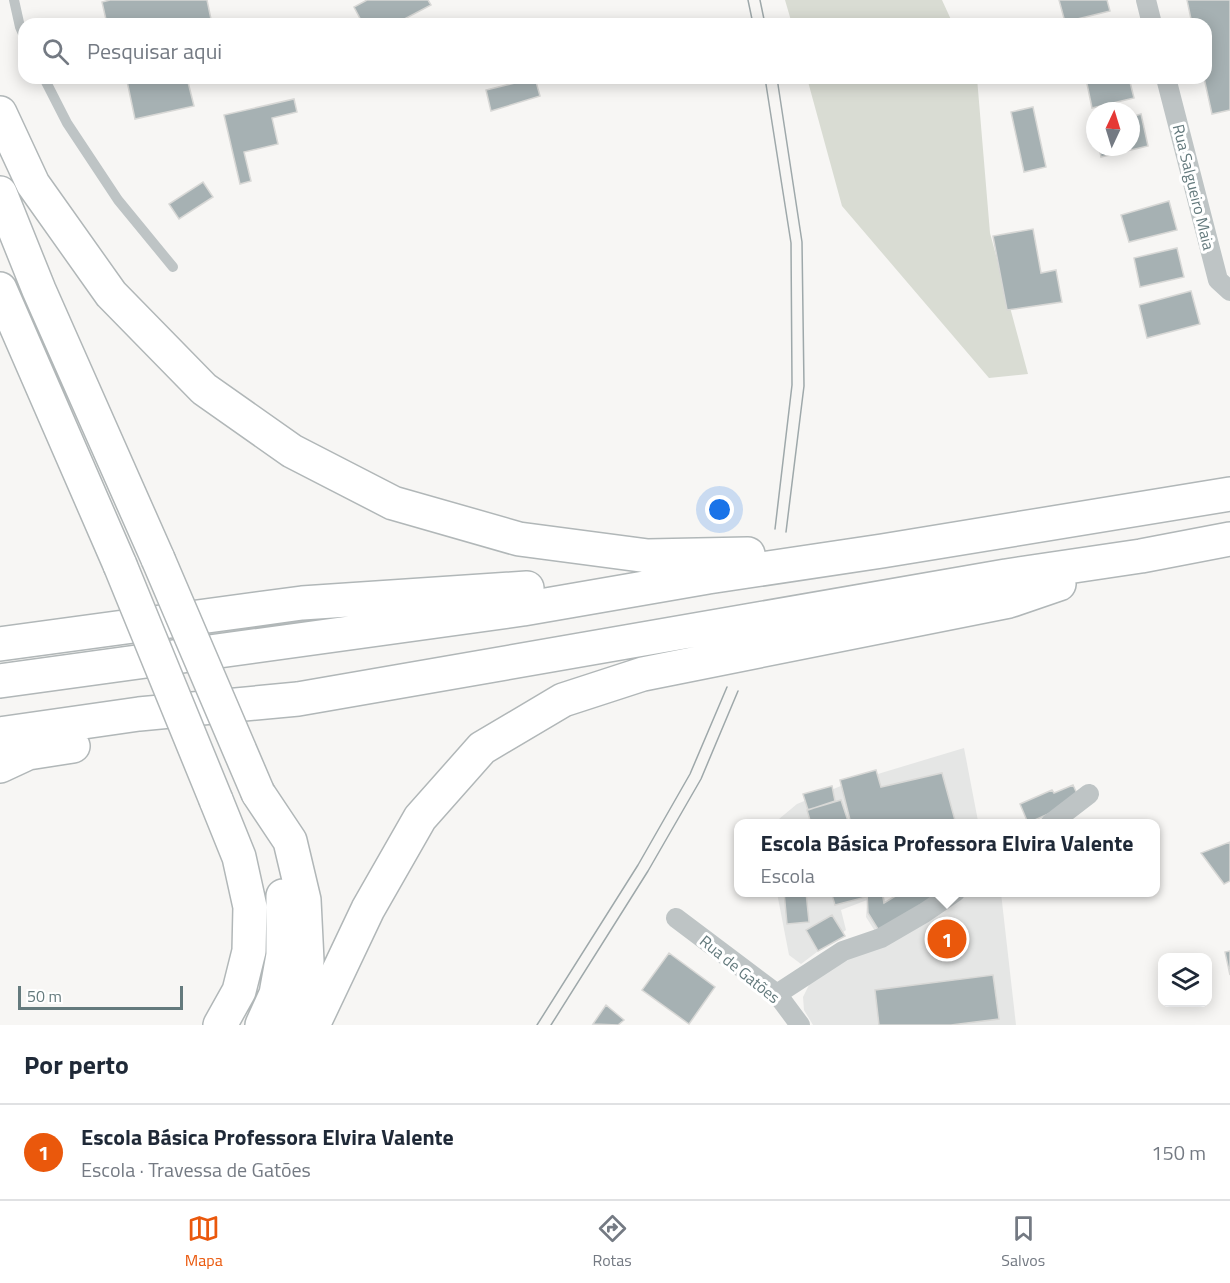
<!DOCTYPE html>
<html lang="pt">
<head>
<meta charset="utf-8">
<style>
  body { margin:0; font-family:"Titillium Web",sans-serif; background:#f6f6f7; color:#1f2937 }
  .controls { position:absolute; right:18px; bottom:18px; display:grid; overflow:hidden; border-radius:12px; box-shadow:0 3px 15px #0003 }
  .controls button { width:54px; height:54px; display:grid; place-items:center; padding:0; border:0; border-bottom:2px solid #e0e1e3; background:#fff; color:#1f2937; font:30px sans-serif }
  .compass { position:absolute; left:1086px; top:102px; width:54px; height:54px; border-radius:50%; background:#fff; box-shadow:0 3px 15px #0003; rotate:4deg }
  .scale { position:absolute; left:18px; bottom:15px; width:165px; box-sizing:border-box; padding-left:6px; border:3px solid #647a7d; border-top:0; font-size:16px; line-height:21px; white-space:nowrap; color:#647a7d; -webkit-text-stroke:4px #fff; paint-order:stroke }
  .you { position:absolute; left:720px; top:510px; width:21px; height:21px; margin:-15px; border:4px solid #fff; border-radius:50%; background:#1a73e8; box-shadow:0 0 0 9px #1a73e833 }
  .badge { display:grid; place-items:center; width:39px; height:39px; border-radius:50%; background:#ea580c; color:#fff; font-size:20px; font-weight:700 }
  .pin { position:absolute; translate:-50% -50%; border:3px solid #fff; box-shadow:0 2px 6px #0006 }
  .popup { position:absolute; left:734px; top:819px; width:426px; height:78px; box-sizing:border-box; display:grid; place-content:center; border-radius:12px; background:#fff; filter:drop-shadow(0 2px 4px #0005); font-size:20px; white-space:nowrap; color:#747a83 }
  .popup b { font-size:22px; color:#1f2937 }
  .popup::after { content:''; position:absolute; left:50%; top:100%; margin-left:-12px; border:12px solid transparent; border-top-color:#fff }
  .list { margin:0; padding:0; list-style:none }
  h2 { display:flex; justify-content:space-between; align-items:center; height:78px; margin:0; padding:0 24px; font-size:26px }
  h2 small { font-size:20px; font-weight:400; color:#747a83 }
  .list li { display:grid; grid-template-columns:39px 1fr auto; gap:18px; align-items:center; box-sizing:border-box; height:96px; padding:0 24px; border-top:2px solid #e0e1e3 }
  .list b { display:block; font-size:22px; white-space:nowrap }
  .list p { margin:0; font-size:20px; white-space:nowrap; color:#747a83 }
  .list em { font-size:20px; font-style:normal; color:#747a83 }
  .icon { flex:none; width:33px; height:33px; fill:none; stroke:currentColor; stroke-width:2; stroke-linecap:round; stroke-linejoin:round }
  .map { position:relative; flex:none; width:1230px; height:1025px; overflow:hidden }
  .search { position:absolute; background:#fff; box-shadow:0 3px 15px #0003; left:18px; right:18px; top:18px; height:66px; display:flex; align-items:center; gap:15px; box-sizing:border-box; padding:0 21px; border-radius:18px; color:#747a83; font-size:22px }
  .sheet { height:174px; background:#fff }
  nav { display:flex; justify-content:space-around; align-items:center; box-sizing:border-box; height:84px; border-top:2px solid #e0e1e3; background:#fff; font-size:16px; color:#747a83 }
  nav a { display:grid; justify-items:center; gap:3px }
  nav .on { color:#ea580c }
  .map>svg:first-child { display:block }
  .built { fill:#e5e6e5 }
  .green { fill:#d9dcd3 }
  .building { fill:#a6b1b3; stroke:#d8d8d6; stroke-width:1.5 }
  .lines { fill:none; stroke-linecap:round; stroke-linejoin:round }
  .motorway-casing { stroke:#b1b7b8; stroke-width:36 }
  .service { stroke:#bec4c5; stroke-width:10 }
  .minor { stroke:#bec4c5; stroke-width:20 }
  .motorway { stroke:#fff; stroke-width:33 }
  .tram { stroke:#9ea8aa; stroke-width:1.5 }
  .motorway-bridge-casing { stroke:#b1b7b8; stroke-width:36; stroke-linecap:butt }
  .motorway-bridge { stroke:#fff; stroke-width:33 }
  .labels { text-anchor:middle; dominant-baseline:central; stroke-width:6; stroke-linejoin:round; paint-order:stroke }
  .street-label { font-size:16px; fill:#647a7d; stroke:#fff }
</style>
</head>
<body>
<div class="map">
<svg width="1230" height="1025" viewBox="0 0 1230 1025">
  <rect width="100%" height="100%" fill="#f7f6f4"/>
  <path class="built" d="M964 748 978 821 975 823 773 824 797 804 848 783Z
    M777 893H883L886 903 880 939 866 917 867 900 841 910 846 930 801 964 789 955Z
    M967 893H1001L1016 1025H813L804 1010 803 997 810 983 846 960 927 918Z"/>
  <path class="green" d="M785 0H942L953 24H792Z
    M807 78H977L990 233 1028 374 989 378 842 206Z"/>
  <path class="building" d="M110 0H207L212 24H107L102 2Z
    M367 0H428L431 5 395 24H363L354 7Z
    M1059 0H1107L1110 11 1065 22Z
    M1187 0H1230V110L1212 114 1204 78H1206V24H1192Z
    M143 78H187L194 106 135 119 127 81Z
    M535 78 540 96 491 111 486 90Z
    M1090 78H1129L1134 98 1092 108 1086 79Z
    M294 99 297 112 272 118 278 144 244 152 251 181 240 184 224 115Z
    M1033 107 1046 167 1024 172 1011 112Z
    M1141 114 1148 146 1101 157 1099 147H1131V117Z
    M203 182 213 197 179 219 169 204Z
    M1169 201 1177 230 1129 242 1121 215Z
    M1033 229 1041 273 1056 270 1062 302 1007 310 993 236Z
    M1177 248 1184 277 1140 287 1134 258Z
    M1191 291 1200 324 1147 338 1139 305Z
    M876 770 881 787 942 773 956 824H851L840 780Z
    M1073 785 1080 800 1028 823 1020 804 1052 790 1054 793Z
    M832 786 835 801 808 810 803 794Z
    M841 800 849 824H811L807 810Z
    M1230 842V881L1224 884 1201 853Z
    M784 892H806L809 922 787 924Z
    M831 892H865L866 897 835 905Z
    M867 892H882L884 903 902 892H940L881 934 868 913Z
    M832 915 845 936 818 951 806 930Z
    M1230 951V975L1225 952Z
    M669 953 715 987 689 1024 642 990Z
    M993 975 999 1019 951 1025H879L875 990Z
    M606 1005 624 1020 618 1025 593 1024Z"/>
  <g class="lines">
    <defs>
      <path id="motorway" d="M0 113 33 184 111 294 204 389 292 451 393 503 519 539 648 556 748 554
        M0 193 39 290 158 559
        M0 289 120 565
        M0 644 302 603 527 588
        M0 681 523 609 708 577 882 551 1230 494
        M0 734 139 714 298 699 1006 576 1141 556 1230 539
        M0 766 28 753 73 746
        M258 793 290 841 304 900 307 961 301 998 290 1025
        M216 800 239 857 250 907 249 951 239 991 220 1025
        M262 1025 276 994 283 955V896
        M313 1025 368 909 420 818 482 748 563 700 643 674 1009 601 1059 584"/>
    </defs>
    <use href="#motorway" class="motorway-casing"/>
    <path class="service" d="M14 0 20 27 24 36
      M44 78 67 123 118 200 173 267"/>
    <path class="minor" d="M1146 0 1152 24
      M1166 78 1218 280 1230 291
      M1050 824 1089 794
      M676 918 777 994 800 1025
      M777 994 843 951 881 938 924 913 955 892"/>
    <use href="#motorway" class="motorway"/>
    <path class="tram" d="M748 0 753 24
      M760 0 765 24
      M765 78 791 243 792 385 775 529
      M777 78 802 242 804 386 786 532
      M537 1025 638 865 690 774 727 687
      M551 1025 648 871 701 779 738 691"/>
    <defs>
      <path id="motorway-bridge" d="M158 559 258 793
        M120 565 216 800"/>
    </defs>
    <use href="#motorway-bridge" class="motorway-bridge-casing"/>
    <use href="#motorway-bridge" class="motorway-bridge"/>
  </g>
  <g class="labels">
    <g class="street-label">
      <text transform="translate(1194 187) rotate(76)">Rua Salgueiro Maia</text>
      <text transform="translate(740 969) rotate(39)">Rua de Gatões</text>
    </g>
  </g>
</svg>
<div class="controls">
<button><svg class="icon" aria-label="layers" viewBox="0 0 24 24"><path d="M12 4l9 5-9 5-9-5zM3 14l9 5 9-5"/></svg></button>
</div>
<svg class="compass" viewBox="-18 -18 36 36"><path d="M0-13l5 13h-10z" fill="#e53935"/><path d="M0 13l5-13h-10z" fill="#747a83"/></svg>
<div class="scale">50 m</div>
<div class="you"></div>
<div class="pin badge" style="left:947px;top:939px">1</div>
<div class="popup"><b>Escola Básica Professora Elvira Valente</b>Escola</div>
<div class="search"><svg class="icon" aria-label="search" viewBox="0 0 24 24"><circle cx="10" cy="10" r="6"/><path d="M15 15l6 6"/></svg>Pesquisar aqui</div>
</div>
<section class="sheet">
<h2>Por perto<small></small></h2>
<ul class="list">
<li><span class="badge">1</span><div><b>Escola Básica Professora Elvira Valente</b><p>Escola · Travessa de Gatões</p></div><em>150 m</em></li>
</ul>
</section>
<nav>
<a class="on"><svg class="icon" aria-label="map" viewBox="0 0 24 24"><path d="M3 6l6-2 6 2 6-2v14l-6 2-6-2-6 2zM9 4v14M15 6v14"/></svg>Mapa</a>
<a><svg class="icon" aria-label="directions" viewBox="0 0 24 24"><path d="M12 3l9 9-9 9-9-9zM9 14v-3h6M13 9l2 2-2 2"/></svg>Rotas</a>
<a><svg class="icon" aria-label="saved" viewBox="0 0 24 24"><path d="M7 4h10v16l-5-4-5 4z"/></svg>Salvos</a>
</nav>
</body>
</html>
